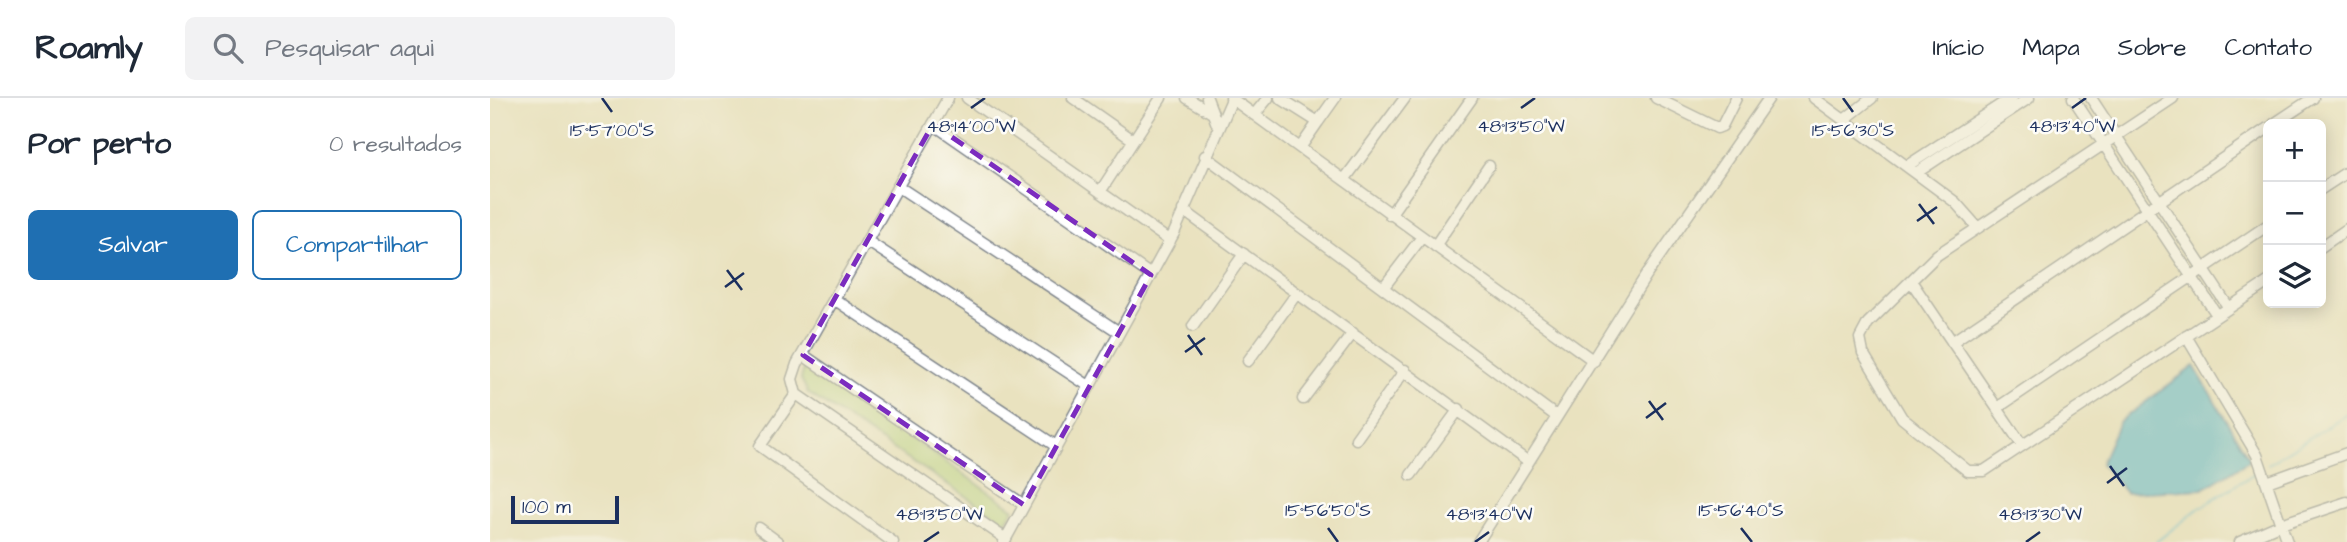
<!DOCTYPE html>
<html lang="pt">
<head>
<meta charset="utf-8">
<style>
  body { margin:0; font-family:"Architects Daughter",sans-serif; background:#f2f2f3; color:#1f2937 }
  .controls { position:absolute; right:21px; top:21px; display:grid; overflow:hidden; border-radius:10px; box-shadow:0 4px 18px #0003 }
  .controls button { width:63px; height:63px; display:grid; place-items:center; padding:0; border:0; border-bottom:2px solid #e0e1e3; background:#fff; color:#1f2937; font:35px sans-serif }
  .scale { position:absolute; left:21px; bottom:18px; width:108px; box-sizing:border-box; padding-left:7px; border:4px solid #1b2f5e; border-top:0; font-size:19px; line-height:24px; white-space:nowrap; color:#1b2f5e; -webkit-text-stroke:5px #fdfcf7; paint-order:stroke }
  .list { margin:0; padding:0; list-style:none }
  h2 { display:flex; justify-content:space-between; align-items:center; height:91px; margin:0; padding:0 28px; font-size:30px }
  h2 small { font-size:23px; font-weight:400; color:#747a83 }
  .actions { display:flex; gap:14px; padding:21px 28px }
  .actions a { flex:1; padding:16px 0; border:2px solid #1f6fb2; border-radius:10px; text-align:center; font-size:24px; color:#1f6fb2 }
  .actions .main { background:#1f6fb2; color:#fff }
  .icon { flex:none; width:38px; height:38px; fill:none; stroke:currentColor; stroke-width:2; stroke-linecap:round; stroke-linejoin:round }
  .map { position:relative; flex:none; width:1857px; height:444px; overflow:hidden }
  header { display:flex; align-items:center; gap:42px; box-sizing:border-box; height:98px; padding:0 35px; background:#fff; border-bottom:2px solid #e0e1e3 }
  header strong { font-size:33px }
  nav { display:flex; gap:38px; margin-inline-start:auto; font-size:24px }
  .search { width:490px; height:63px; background:#f2f2f3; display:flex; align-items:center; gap:18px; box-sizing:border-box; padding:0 24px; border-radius:10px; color:#747a83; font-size:26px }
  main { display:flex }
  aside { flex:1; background:#fff }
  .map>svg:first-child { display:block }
  .green { fill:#aed078; stroke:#64806b; stroke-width:2 }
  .water { fill:#52b6d0; stroke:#367297; stroke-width:2 }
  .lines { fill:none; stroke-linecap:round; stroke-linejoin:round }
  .stream { stroke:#52b6d0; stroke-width:2 }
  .minor-casing { stroke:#82888e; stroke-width:13 }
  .minor { stroke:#fff; stroke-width:10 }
  .marked { fill:none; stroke:#7b2cbf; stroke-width:5; stroke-dasharray:14 9; stroke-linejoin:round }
  .ticks { fill:none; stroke:#1b2f5e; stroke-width:2.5 }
  .ticks-label { font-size:18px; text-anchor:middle; fill:#1b2f5e; stroke:#fdfcf7; stroke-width:5; stroke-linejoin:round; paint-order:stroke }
</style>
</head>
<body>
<header>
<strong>Roamly</strong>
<div class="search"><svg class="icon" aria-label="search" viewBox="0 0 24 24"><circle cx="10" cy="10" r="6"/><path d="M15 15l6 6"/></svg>Pesquisar aqui</div>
<nav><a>Início</a><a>Mapa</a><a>Sobre</a><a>Contato</a></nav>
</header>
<main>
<aside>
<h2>Por perto<small>0 resultados</small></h2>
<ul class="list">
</ul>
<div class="actions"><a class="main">Salvar</a><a>Compartilhar</a></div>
</aside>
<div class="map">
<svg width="1857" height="444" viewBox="0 0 1857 444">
  <rect width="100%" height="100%" fill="#fdfcf7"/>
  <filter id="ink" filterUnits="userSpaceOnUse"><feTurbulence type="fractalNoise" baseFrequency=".0143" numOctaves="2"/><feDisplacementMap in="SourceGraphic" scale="14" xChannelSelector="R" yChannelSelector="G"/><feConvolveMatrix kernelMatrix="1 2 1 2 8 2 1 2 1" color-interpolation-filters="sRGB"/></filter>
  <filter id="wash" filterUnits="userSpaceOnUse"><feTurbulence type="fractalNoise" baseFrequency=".00686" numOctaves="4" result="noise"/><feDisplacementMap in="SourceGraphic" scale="28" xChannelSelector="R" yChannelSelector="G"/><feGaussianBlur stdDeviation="1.57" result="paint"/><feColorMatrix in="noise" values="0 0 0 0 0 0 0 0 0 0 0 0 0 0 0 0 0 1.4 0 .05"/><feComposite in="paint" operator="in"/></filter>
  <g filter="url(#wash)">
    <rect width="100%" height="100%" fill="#e9e2bf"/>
    <path class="green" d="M315 267 524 411 515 424 318 295 311 281Z"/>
    <path class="water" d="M1704 268 1760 362 1713 391 1636 395 1611 365 1629 324Z"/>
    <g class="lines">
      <path class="stream" d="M1778 366 1857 316
        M1666 444 1708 411 1768 373"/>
    </g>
  </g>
  <g filter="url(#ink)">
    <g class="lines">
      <defs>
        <path id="minor" d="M458 0 307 266 302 281 306 296 516 441
          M477 0 680 143
          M583 0 643 42
          M697 0 722 15
          M717 0 728 29
          M741 0 1104 263
          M790 0 828 24 845 0
          M1166 0 1227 30 1232 28 1246 0
          M1324 0 1465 104 1488 130
          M1583 0 1727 217
          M1601 0 1739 210
          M1683 0 1447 157 1378 225 1370 240 1373 255 1412 320 1478 373H1494L1778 184
          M764 17 778 0
          M1354 22 1382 0
          M443 26 661 177
          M1784 26 1823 0
          M810 50 828 24
          M715 58 1066 318
          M1417 68 1521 0
          M1426 75 1539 0
          M854 82 915 0
          M409 89 629 234
          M1831 91 1857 74
          M610 94 671 0
          M693 112 1037 363
          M900 117 982 0
          M377 143 599 288
          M945 148 999 68
          M1831 149 1857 131
          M1421 183 1532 347
          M893 190 932 139
          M344 201 566 348
          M703 228 754 156
          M1696 238 1767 357 1797 444
          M1462 244 1778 30
          M313 257 534 407
          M758 263 807 195
          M306 296 270 348 403 444
          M813 301 863 235
          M1507 310 1778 127
          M866 341 915 272
          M921 377 969 311
          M1777 384 1857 355
          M269 430 288 444
          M514 444 684 135 742 1
          M988 444 1157 176 1279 0
          M1750 444 1791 426 1857 404"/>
      </defs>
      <use href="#minor" class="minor-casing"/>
      <use href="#minor" class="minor"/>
    </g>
  </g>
  <path d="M0 0H1857V444H0ZM443 26 661 177 534 407 313 257Z" fill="#e9e2bf" fill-opacity=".55" fill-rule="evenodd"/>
  <path class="marked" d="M443 26 661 177 534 407 313 257Z"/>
  <path class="ticks" d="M112 0 122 14M1353 0 1363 14M481 10 495 0M1031 10 1045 0M1582 10 1596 0M1429 106 1444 126M1427 123 1447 109M237 172 252 192M235 189 254 175M698 237 712 257M695 254 715 240M1159 303 1173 322M1156 320 1176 305M1620 368 1634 388M1617 385 1637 370M838 430 848 444M1251 430 1262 444M434 444 449 434M985 444 999 434M1536 444 1550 434"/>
  <g class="ticks-label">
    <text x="481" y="34">48°14'00"W</text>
    <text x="1582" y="34">48°13'40"W</text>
    <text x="1031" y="34">48°13'50"W</text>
    <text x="122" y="38">15°57'00"S</text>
    <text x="1363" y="38">15°56'30"S</text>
    <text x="838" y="418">15°56'50"S</text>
    <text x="1251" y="418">15°56'40"S</text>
    <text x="449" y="422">48°13'50"W</text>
    <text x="999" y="422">48°13'40"W</text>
    <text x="1550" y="422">48°13'30"W</text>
  </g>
</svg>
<div class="controls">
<button>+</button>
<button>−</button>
<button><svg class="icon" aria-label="layers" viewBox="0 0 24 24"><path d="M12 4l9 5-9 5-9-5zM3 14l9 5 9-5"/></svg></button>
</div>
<div class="scale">100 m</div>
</div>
</main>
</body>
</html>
